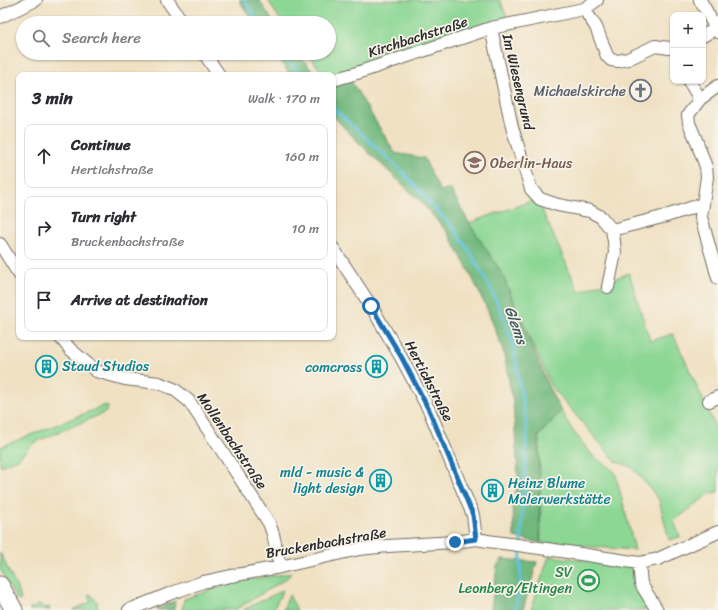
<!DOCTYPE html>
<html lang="en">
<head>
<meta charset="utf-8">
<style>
  body { margin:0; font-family:Sriracha,sans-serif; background:#f7f7f7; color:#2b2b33 }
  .controls { position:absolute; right:12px; top:12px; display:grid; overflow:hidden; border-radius:8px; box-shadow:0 1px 3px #0004 }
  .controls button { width:36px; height:36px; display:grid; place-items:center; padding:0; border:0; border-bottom:1px solid #e1e1e2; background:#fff; color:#2b2b33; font:20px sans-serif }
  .stop { position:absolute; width:12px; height:12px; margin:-9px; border:3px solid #1f6fb2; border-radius:50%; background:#fff }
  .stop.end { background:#1f6fb2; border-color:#fff; box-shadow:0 1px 4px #0008 }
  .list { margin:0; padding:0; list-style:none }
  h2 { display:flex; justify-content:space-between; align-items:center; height:52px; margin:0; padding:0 16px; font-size:17px }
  h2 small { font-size:13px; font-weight:400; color:#7c7c81 }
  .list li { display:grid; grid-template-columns:26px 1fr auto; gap:12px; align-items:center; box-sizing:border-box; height:64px; margin:0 8px 8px; padding:0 8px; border:1px solid #e1e1e2; border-radius:8px }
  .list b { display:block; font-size:15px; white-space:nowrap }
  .list p { margin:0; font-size:13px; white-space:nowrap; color:#7c7c81 }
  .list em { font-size:13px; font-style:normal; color:#7c7c81 }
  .icon { flex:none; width:22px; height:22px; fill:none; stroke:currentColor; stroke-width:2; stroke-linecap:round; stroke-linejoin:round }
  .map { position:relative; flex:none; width:718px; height:610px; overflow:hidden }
  .search { position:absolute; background:#fff; box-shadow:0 1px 3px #0004; left:16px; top:16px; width:320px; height:44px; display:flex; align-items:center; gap:10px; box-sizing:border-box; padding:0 14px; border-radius:22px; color:#7c7c81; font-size:15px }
  .panel { position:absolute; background:#fff; box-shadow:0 1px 3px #0004; left:16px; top:72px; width:320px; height:268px; border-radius:8px }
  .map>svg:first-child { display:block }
  .green { fill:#8cd794; stroke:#5c8160 }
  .forest { fill:#71b87e; stroke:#4e7254 }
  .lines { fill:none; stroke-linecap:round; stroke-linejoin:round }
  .stream { stroke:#5fc3dc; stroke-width:3 }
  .minor-casing { stroke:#706b60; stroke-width:14 }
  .secondary-casing { stroke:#706b60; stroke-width:19 }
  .minor { stroke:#fff; stroke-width:12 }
  .secondary { stroke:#fff; stroke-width:17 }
  .route { stroke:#1f6fb2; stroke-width:5 }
  .labels { text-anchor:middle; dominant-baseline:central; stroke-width:3.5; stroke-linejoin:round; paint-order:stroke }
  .street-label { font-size:14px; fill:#2b2b2b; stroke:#f7f3e8 }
  .worship-label { font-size:14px; fill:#5b616d; stroke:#f7f3e8; text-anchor:end }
  .education-label { font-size:14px; fill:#785e54; stroke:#f7f3e8; text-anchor:start }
  .culture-label { font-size:14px; fill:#0d838f; stroke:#f7f3e8; text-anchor:start }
  .leisure-label { font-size:14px; fill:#27864d; stroke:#f7f3e8; text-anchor:end }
  .water-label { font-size:15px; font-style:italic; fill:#3b5960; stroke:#f7f3e8 }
</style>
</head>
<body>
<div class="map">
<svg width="718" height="610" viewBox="0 0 718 610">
  <rect width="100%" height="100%" fill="#f7f3e8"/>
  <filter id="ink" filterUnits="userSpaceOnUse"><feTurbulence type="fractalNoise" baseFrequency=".025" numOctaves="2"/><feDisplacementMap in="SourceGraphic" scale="8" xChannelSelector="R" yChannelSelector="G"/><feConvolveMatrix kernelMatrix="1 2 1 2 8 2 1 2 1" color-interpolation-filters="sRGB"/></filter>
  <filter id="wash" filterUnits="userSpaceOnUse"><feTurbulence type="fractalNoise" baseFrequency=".012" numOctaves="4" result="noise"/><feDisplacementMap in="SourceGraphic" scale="16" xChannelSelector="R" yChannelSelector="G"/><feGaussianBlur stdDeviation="0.9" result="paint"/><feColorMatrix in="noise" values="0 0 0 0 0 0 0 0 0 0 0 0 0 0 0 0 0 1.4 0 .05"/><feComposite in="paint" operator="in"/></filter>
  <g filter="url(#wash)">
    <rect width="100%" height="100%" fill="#f0e1c3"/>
    <path class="green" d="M268 0H500L507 17 344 72 330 75 320 70 307 53H329V23H283L277 15Z
      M537 199 579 292 629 273 650 341 673 334 715 426 718 434V492L709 494 674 521 680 537 669 540 659 500 650 488 631 467 615 461 551 386 501 272 469 223Z
      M106 405 108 407 107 411 104 413 40 440 32 444 18 459 0 466V447Z
      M561 411 573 431 593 456 615 472 635 550 541 543 539 436Z
      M0 553 19 592 21 600 18 601 16 599 0 569Z
      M549 556 631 566 639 594 652 610H531Z
      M291 573 287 578 235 610H182L184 599 235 582Z
      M283 590 273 610H243Z
      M91 594 97 602 98 610H73L91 602 88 595Z
      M289 595 297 610H283Z
      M40 604 42 608 46 607V608L49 607 50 610H29Z"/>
    <path class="forest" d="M239 0H259L274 23H254Z
      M275 53H297L315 74 290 75Z
      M351 81 395 153 424 158 440 191 450 188 469 223 501 272 550 390 561 411 538 436 540 543 514 537 513 509 518 475 513 402 503 350 488 311 470 273 448 233 420 201 363 147 333 116V87Z
      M502 559 537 562 523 610H491L497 566Z
      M175 601 174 610H156Z"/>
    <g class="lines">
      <path class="stream" d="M244 0 260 23
        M280 53 284 58 302 75
        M333 108 400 169 454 229 468 249 490 287 502 314 513 344 527 429 521 543
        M515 610 520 586 521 548"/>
    </g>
  </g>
  <g filter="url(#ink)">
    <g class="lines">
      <defs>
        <path id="minor" d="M167 0 183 23
          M700 0 718 32
          M584 9 596 27 607 56 611 60 617 61 628 59 655 46 669 48 673 47
          M0 17 36 0
          M491 28 512 127 531 189 540 199 558 205 590 211 601 217 612 230 614 241 615 253 608 287
          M703 36 716 28
          M204 53 219 75
          M333 80 357 73 491 28 584 9 597 0
          M689 81 700 99
          M718 86 700 99 688 115 689 123 695 137 706 167 707 177 701 217 718 278
          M612 230 666 216 703 204
          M0 244 19 274
          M333 248 371 306 402 359 430 412 473 515 476 539
          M60 337 70 349 96 371 125 379 159 383 174 389 189 401 232 466 269 523 273 534 280 567
          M709 401 718 397
          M639 563 641 584 657 610
          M129 610 169 594 203 582 231 576 280 567 359 549 388 546 455 542 476 539 488 541 561 551 639 563 658 559 718 532"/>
        <path id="secondary" d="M0 585 14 610"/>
      </defs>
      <use href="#minor" class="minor-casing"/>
      <use href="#secondary" class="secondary-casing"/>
      <use href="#minor" class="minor"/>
      <use href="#secondary" class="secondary"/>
    </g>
  </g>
  <g class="lines" filter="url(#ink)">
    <path class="route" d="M371 306 402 358 430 412 473 515 476 539 455 542"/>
  </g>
  <defs>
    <symbol id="church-ring" viewBox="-11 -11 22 22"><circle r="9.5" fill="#f7f3e8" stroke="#6b7280" stroke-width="1.5"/><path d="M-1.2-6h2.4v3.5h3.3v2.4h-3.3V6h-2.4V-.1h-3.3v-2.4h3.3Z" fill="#6b7280"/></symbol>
    <symbol id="school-ring" viewBox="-11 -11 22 22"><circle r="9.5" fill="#f7f3e8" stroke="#8d6e63" stroke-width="1.5"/><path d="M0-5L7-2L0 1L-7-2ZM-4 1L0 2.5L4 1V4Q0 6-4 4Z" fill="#8d6e63"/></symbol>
    <symbol id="building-ring" viewBox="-11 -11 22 22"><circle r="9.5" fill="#f7f3e8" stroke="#0f9aa8" stroke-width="1.5"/><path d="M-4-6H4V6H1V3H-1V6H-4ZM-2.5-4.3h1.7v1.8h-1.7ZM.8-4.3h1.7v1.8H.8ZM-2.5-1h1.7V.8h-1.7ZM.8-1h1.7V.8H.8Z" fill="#0f9aa8"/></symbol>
    <symbol id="stadium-ring" viewBox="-11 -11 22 22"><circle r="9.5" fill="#f7f3e8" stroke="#2e9e5b" stroke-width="1.5"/><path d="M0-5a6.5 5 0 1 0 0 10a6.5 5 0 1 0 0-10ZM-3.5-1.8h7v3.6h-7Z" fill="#2e9e5b"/></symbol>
  </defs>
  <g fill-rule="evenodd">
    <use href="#church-ring" x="628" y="78" width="25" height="25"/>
    <use href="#school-ring" x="462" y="150" width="25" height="25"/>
    <use href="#building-ring" x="34" y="354" width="25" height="25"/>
    <use href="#building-ring" x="364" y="354" width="25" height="25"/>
    <use href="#building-ring" x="368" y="468" width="25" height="25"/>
    <use href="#building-ring" x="480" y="478" width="25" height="25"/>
    <use href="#stadium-ring" x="576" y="568" width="25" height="25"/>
  </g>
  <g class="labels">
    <g class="street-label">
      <text transform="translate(418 37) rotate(-18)">Kirchbachstraße</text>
      <text transform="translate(518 82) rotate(77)">Im Wiesengrund</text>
      <text transform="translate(429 381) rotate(63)">Hertichstraße</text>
      <text transform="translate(232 441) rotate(56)">Mollenbachstraße</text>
      <text transform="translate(326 543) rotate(-10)">Bruckenbachstraße</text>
    </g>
    <g class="worship-label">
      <text x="626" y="91">Michaelskirche</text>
    </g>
    <g class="education-label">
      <text x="490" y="163">Oberlin-Haus</text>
    </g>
    <g class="culture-label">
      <text x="62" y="366">Staud Studios</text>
      <text x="362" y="367" text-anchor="end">comcross</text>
      <text x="364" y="472" text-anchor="end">mld - music &amp;<tspan x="364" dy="16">light design</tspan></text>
      <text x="508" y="483">Heinz Blume<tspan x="508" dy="16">Malerwerkstätte</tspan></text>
    </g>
    <g class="leisure-label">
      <text x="572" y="572">SV<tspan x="572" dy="16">Leonberg/Eltingen</tspan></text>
    </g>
    <g class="water-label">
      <text transform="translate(516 325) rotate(70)">Glems</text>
    </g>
  </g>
</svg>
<div class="controls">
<button>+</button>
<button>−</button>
</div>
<div class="stop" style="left:371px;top:306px"></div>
<div class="stop end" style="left:455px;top:542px"></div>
<div class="search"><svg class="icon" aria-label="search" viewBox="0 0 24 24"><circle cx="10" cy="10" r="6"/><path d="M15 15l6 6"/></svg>Search here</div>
<section class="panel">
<h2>3 min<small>Walk · 170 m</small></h2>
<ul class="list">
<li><svg class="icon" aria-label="ahead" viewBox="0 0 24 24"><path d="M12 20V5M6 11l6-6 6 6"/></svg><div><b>Continue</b><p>Hertichstraße</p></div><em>160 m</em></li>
<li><svg class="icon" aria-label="right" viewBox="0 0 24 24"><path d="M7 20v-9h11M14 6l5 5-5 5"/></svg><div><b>Turn right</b><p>Bruckenbachstraße</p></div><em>10 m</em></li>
<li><svg class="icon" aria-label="arrive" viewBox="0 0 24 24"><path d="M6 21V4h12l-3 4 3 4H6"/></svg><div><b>Arrive at destination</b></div></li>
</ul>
</section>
</div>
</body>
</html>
